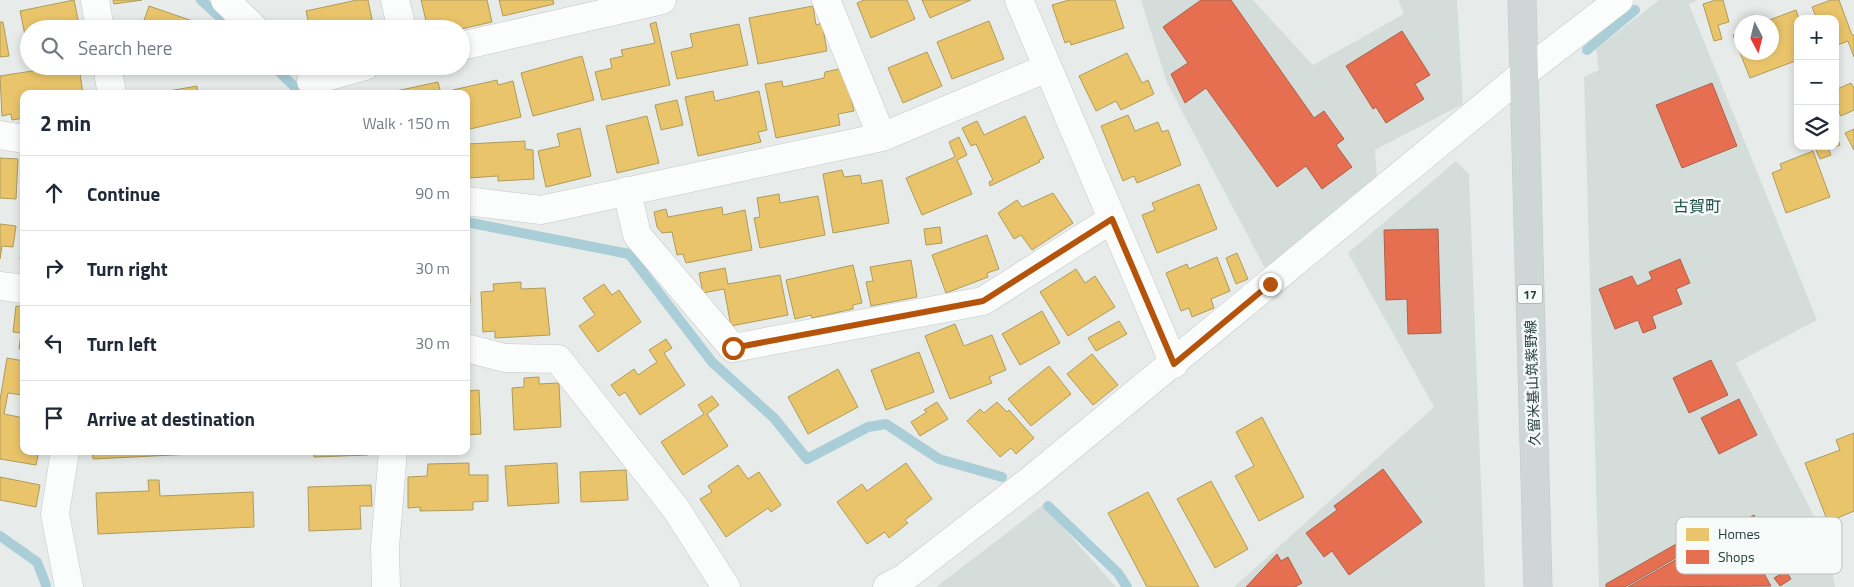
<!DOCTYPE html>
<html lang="en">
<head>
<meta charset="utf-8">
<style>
  body { margin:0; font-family:"Titillium Web","Noto Sans JP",sans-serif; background:#f6f6f7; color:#1f2937 }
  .controls { position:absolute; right:15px; top:15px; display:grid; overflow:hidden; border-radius:10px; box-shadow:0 2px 8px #0003 }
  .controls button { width:45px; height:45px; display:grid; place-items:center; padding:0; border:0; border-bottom:1px solid #e0e1e3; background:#fff; color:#1f2937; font:25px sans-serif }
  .compass { position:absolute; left:1734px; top:15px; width:45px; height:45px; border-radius:50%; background:#fff; box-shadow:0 2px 8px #0003; rotate:173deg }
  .stop { position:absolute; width:15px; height:15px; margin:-11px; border:4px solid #b45309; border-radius:50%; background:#fff }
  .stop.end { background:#b45309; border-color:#fff; box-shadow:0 1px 5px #0008 }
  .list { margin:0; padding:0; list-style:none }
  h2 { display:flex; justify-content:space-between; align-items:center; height:65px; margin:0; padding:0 20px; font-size:21px }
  h2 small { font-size:16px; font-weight:400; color:#747a83 }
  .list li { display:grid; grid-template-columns:32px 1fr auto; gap:15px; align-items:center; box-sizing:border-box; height:75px; padding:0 20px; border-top:1px solid #e0e1e3 }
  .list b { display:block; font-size:19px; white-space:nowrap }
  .list em { font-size:16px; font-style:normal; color:#747a83 }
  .icon { flex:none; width:28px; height:28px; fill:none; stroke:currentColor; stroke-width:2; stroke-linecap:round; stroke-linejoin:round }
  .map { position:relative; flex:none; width:1854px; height:587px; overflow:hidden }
  .search { position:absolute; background:#fff; box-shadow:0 2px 8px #0003; left:20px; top:20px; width:450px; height:55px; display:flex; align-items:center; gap:12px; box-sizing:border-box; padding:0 18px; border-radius:28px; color:#747a83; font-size:19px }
  .panel { position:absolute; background:#fff; box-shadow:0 2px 8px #0003; left:20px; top:90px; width:450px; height:365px; border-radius:10px }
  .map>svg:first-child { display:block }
  .built { fill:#d5ddda }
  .homes { fill:#e9c46a; stroke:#ae9c5c }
  .shops { fill:#e76f51; stroke:#ac614a }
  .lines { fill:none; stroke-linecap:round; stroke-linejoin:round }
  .stream { stroke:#a9ced8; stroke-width:10 }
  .minor-casing { stroke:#c4c9c7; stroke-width:29 }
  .primary-casing { stroke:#c2cac9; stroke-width:29 }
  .minor { stroke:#fbfcfc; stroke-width:28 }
  .primary { stroke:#cfd6d5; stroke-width:28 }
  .route { stroke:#b45309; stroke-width:6 }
  .labels { text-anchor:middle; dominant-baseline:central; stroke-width:5; stroke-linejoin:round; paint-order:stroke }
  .shield { fill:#f6faf8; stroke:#637773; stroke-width:1 }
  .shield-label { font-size:12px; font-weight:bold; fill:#243f3a }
  .street-label { font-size:14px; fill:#243f3a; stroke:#f6faf8 }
  .quarter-label { font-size:16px; fill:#215149; stroke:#f6faf8 }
  .key { fill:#f6faf8; stroke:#b7c2bf; stroke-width:1 }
  .key-label { font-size:14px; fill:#243f3a }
</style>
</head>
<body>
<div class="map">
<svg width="1854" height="587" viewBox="0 0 1854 587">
  <rect width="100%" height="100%" fill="#e7ecea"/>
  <path class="built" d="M1141 0H1253L1313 65 1404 14 1398 0H1457L1463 104 1375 150 1377 177 1267 272 1167 83Z
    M1659 0H1698L1689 4 1817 320 1736 363 1827 542 1835 587H1599L1584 77 1599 70 1596 49Z
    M1456 161 1469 174 1485 587H1234L1434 407 1348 253Z
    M1043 505 1116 587H936Z"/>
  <path class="homes" d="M74 0 80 29H29V54L20 11Z
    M113 0H142L114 4Z
    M357 0H368L374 29H310L306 11Z
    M421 0H487L492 22 461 29H428Z
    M499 0H553L554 4 503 16Z
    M864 0H907L915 19 871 38 857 3Z
    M922 0H971L930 18Z
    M1069 0H1115L1124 28 1071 45 1070 41 1065 43 1052 5Z
    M1716 0H1723L1729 22 1718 25 1722 39 1714 41 1703 4Z
    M1831 0H1839L1852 35H1854V57L1848 41 1835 46V19H1817L1812 7Z
    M149 6 210 27 209 29H141Z
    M813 6 816 25 822 23 827 51 758 64 749 18Z
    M1796 10 1799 19 1796 50 1798 60 1750 78 1733 35 1742 31V52H1772V22H1764Z
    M989 21 1004 59 952 79 937 42Z
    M0 22H3L9 56 0 57Z
    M656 22 670 85 602 100 595 72 612 68 610 59 623 56 621 50 655 43 650 24Z
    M739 24 748 65 677 79 671 52 693 47 690 34Z
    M927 52 942 86 903 103 888 68Z
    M1127 53 1142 83 1148 80 1154 94 1121 110 1116 101 1096 111 1079 76Z
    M582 56 594 100 533 116 521 73Z
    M64 66H79L83 94H24V118L12 120 11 114 2 116 0 76Z
    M180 66H204L201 74Z
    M839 69 848 84 854 111 838 114 840 125 776 138 765 84 782 81 783 87 824 78 825 72Z
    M497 80 498 85 513 81 521 117 466 130V94H454L453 90Z
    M438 82 441 94H397L396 91Z
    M1851 83 1854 88V110L1841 116 1835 104V90Z
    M197 86 198 94H151Z
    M713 91 715 101 759 91 767 130 758 132 761 142 698 156 685 97Z
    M677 100 683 125 661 130 655 105Z
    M1128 115 1135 131 1158 122 1162 132 1168 130 1181 165 1137 183 1134 176 1123 181 1101 126Z
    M647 116 659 163 617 173 606 126Z
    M1025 116 1044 158 1039 160 1040 162 990 186 989 182 993 180 976 144 971 146 962 128 977 121 984 135Z
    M580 128 591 176 546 187 538 151 560 146 557 134Z
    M1854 129V150L1845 133Z
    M1835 133 1840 145 1829 150 1831 155 1820 159 1814 146H1835Z
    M959 137 967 155 957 160 972 194 922 215 906 178 955 157 949 142Z
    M525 141V149L533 150 534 179 498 181V176L469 178 468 144Z
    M1813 151 1830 197 1786 213 1772 173 1782 169 1780 164Z
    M0 158 18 159 16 199 0 198Z
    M842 170 844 177 860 175 862 184 882 180 889 223 833 233 823 174Z
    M1199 184 1217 229 1157 253 1142 215 1155 210 1152 203Z
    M1053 193 1073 223 1032 250 1021 235 1014 239 998 213 1017 200 1022 207Z
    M779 194 780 203 818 196 825 235 760 248 754 218 760 217 757 198Z
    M722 207 723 215 745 210 752 250 686 263 683 254 677 255 672 232 662 233 657 227 654 212 666 209 668 217Z
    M0 224 16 226 13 247 2 246 0 259Z
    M24 226V260H20Z
    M940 227 942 243 926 245 924 229Z
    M987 235 999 269 987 273 988 277 946 293 932 255Z
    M1237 253 1248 279 1236 284 1226 258Z
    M1217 257 1230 291 1211 299 1214 308 1192 317 1189 308 1181 311 1166 273 1187 264 1189 269Z
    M911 260 917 297 871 306 866 282 873 281 870 267Z
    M853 265 862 303 853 305V309L812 318 811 315 795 319 786 280Z
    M725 268 728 284 780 275 788 315 731 326 724 289 703 293 699 273Z
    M1076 269 1085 283 1095 276 1115 307 1068 336 1040 292Z
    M466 281H469L470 303H466Z
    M521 282V289L545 288 550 335 495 338V331L483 332 481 292 494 291 493 284Z
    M604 284 612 295 619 290 641 322 598 352 579 326 595 315 583 298Z
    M16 306 24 307V349H19L21 333 13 332Z
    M1042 311 1060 343 1020 365 1002 334Z
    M1119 321 1127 334 1096 351 1088 338Z
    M955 324 964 346 992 335 1006 370 989 377 992 383 950 399 925 336Z
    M666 339 672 348 664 353 685 385 640 415 625 392 619 396 611 385 634 369 638 375 657 362 649 350Z
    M919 352 934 392 886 410 871 370Z
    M1092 354 1118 385 1093 405 1067 374Z
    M7 358 24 361V386L22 395 8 393 4 414 24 418V451H39L36 465 0 459V400Z
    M1049 366 1071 394 1031 426 1008 399Z
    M838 369 858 407 808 434 788 397Z
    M539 377V384L559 383 561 427 514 430 512 388 524 387V378Z
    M479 390 481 434 466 435V391Z
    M712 396 719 405 707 414 728 446 683 475 661 442 704 414 698 405Z
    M937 402 948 419 920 436 911 422 927 412 924 410Z
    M997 402 1007 412 1009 410 1034 438 1016 454 1011 448 1000 457 967 421 980 409 984 413Z
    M1262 417 1304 497 1259 521 1235 476 1254 466 1236 432Z
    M1854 433V511L1828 522 1805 463 1840 450 1836 440Z
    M92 451H252L93 459Z
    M314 451H368V455L314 457Z
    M469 463V475H488V501L473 502V510L420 511V507L408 508V477L427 476 428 464Z
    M557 463 559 503 508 506 505 466Z
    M906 463 932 499 905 520 908 523 889 538 885 532 867 544 837 502 862 484 867 491Z
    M738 465 748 479 759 472 781 505 771 512 768 508 726 537 700 499 712 492 708 486Z
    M626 470 628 500 581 502 580 472Z
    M0 477 40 485 36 507 0 500Z
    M148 480H159L160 496 253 492 254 527 98 534 96 493 149 491Z
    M1211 481 1248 549 1215 568 1177 499Z
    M371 485 372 506H360L361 529 309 531 308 487Z
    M1148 492 1199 587H1147L1108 513Z"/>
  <path class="shops" d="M1201 0H1231L1314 118 1324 111 1344 139 1336 145 1352 167 1322 189 1306 166 1277 187 1206 88 1185 103 1171 74 1188 63 1163 27Z
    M1402 31 1430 75 1415 84 1424 99 1386 123 1376 107 1373 109 1346 66Z
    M1712 83 1737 146 1682 168 1656 105Z
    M1438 229 1441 333 1408 334 1407 299 1386 300 1384 230Z
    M1680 259 1690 283 1676 289 1682 304 1652 316 1656 328 1643 333 1638 320 1615 329 1599 289 1632 276 1637 286 1652 279 1649 272Z
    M1711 360 1728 395 1689 413 1673 378Z
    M1739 399 1757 435 1719 454 1701 418Z
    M1383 469 1422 522 1349 575 1332 551 1324 557 1306 533 1337 510 1334 506Z
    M1754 515 1779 558 1761 568 1771 586 1628 587Z
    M1685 539 1691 549 1625 587H1606V584Z
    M1277 554 1281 561 1288 557 1302 583 1295 587H1246Z
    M1786 571 1791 579 1780 586 1774 578Z"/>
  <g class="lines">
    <path class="stream" d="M201 0 233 29
      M1587 50 1635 10
      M273 66 302 94
      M466 222 629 254 712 362 774 418 807 459 868 427 886 424 939 459 1002 477
      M1048 506 1118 573 1127 587
      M0 536 37 562 46 585"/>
    <defs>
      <path id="minor" d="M95 0 100 29
        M225 0 255 29
        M395 0 402 29
        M826 0 882 137
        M1019 0 1174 364
        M461 46 662 0
        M107 66 112 94
        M311 81 365 66
        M0 135 24 139
        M627 191 637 235 733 348 983 301 1112 219
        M466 201 541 210 882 137 1047 68
        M0 286 24 289
        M466 348 505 358 558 359 676 509 726 587
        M65 451 55 514 69 587
        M386 587 385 547 393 451
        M887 587 904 578 1033 478 1523 74 1619 0"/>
      <path id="primary" d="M1522 0 1538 587"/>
    </defs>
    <use href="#minor" class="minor-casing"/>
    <use href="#primary" class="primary-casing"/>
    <use href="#minor" class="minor"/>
    <use href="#primary" class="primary"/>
  </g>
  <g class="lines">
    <path class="route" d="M733 348 983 301 1112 219 1174 364 1270 284"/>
  </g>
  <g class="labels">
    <rect class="shield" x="1517.5" y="284.5" width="25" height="19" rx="4"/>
    <g class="shield-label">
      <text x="1530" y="294">17</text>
    </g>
    <g class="street-label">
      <text transform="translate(1532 383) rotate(-92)">久留米基山筑紫野線</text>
    </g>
    <g class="quarter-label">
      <text x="1697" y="206">古賀町</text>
    </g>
  </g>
  <rect x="1676" y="517" width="166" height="57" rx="8" class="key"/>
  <rect x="1686" y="528" width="23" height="13" fill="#e9c46a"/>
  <rect x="1686" y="550" width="23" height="14" fill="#e76f51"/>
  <g class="key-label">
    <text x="1718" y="539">Homes</text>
    <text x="1718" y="562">Shops</text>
  </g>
</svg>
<div class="controls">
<button>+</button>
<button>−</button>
<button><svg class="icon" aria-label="layers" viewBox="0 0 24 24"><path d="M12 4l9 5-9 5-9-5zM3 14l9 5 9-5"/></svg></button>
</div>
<svg class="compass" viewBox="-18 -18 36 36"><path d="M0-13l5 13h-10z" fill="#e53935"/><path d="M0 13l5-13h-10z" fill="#747a83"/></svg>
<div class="stop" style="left:733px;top:348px"></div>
<div class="stop end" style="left:1270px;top:284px"></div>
<div class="search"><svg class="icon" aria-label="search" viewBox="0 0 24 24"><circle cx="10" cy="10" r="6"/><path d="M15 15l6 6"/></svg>Search here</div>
<section class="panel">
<h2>2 min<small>Walk · 150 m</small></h2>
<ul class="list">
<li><svg class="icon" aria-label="ahead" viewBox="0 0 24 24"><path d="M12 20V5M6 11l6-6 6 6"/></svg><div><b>Continue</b></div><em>90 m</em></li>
<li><svg class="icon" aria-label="right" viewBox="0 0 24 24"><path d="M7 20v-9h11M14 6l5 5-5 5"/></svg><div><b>Turn right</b></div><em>30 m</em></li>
<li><svg class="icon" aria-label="left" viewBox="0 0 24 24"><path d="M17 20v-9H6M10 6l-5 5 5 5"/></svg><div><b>Turn left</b></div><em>30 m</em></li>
<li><svg class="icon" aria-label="arrive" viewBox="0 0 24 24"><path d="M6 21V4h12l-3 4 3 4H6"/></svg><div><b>Arrive at destination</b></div></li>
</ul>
</section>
</div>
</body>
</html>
